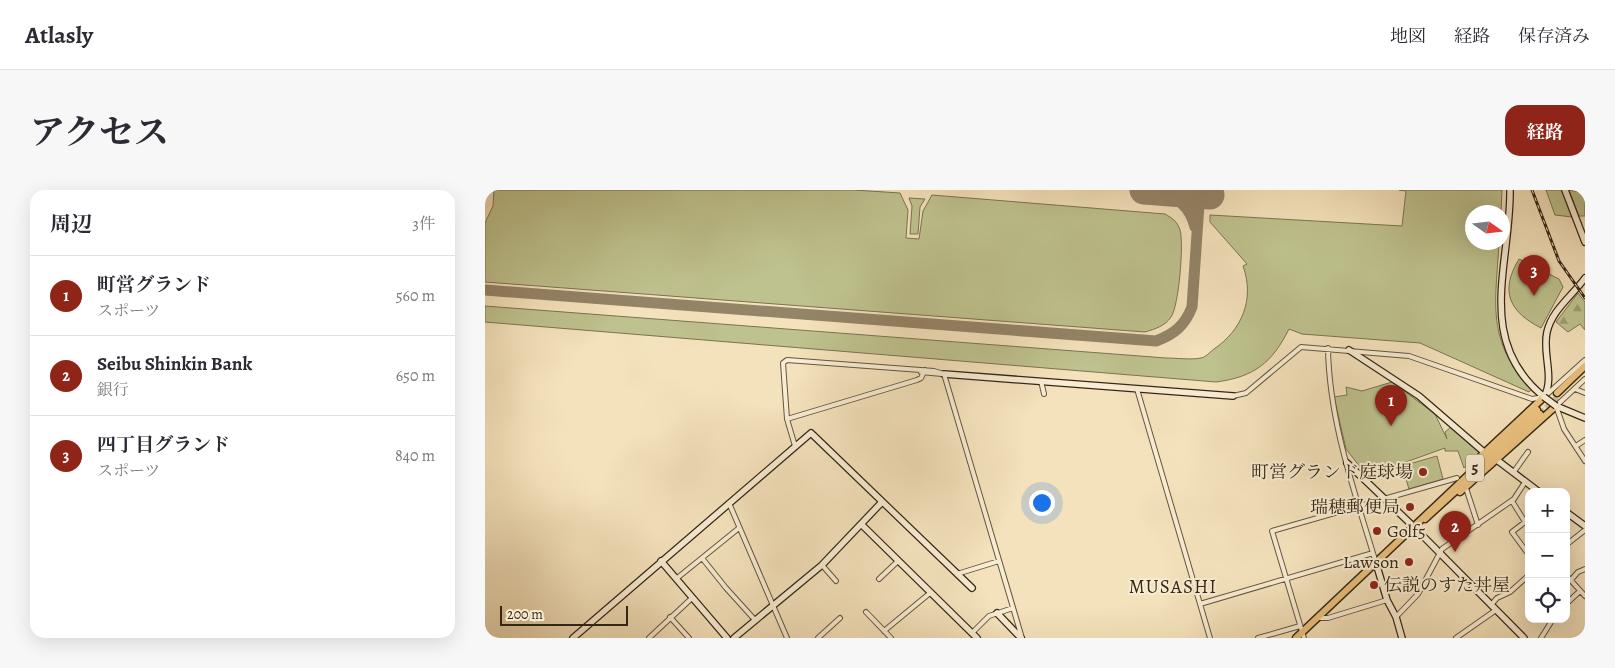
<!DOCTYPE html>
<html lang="ja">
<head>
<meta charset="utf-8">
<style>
  body { margin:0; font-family:Alegreya,"Noto Serif JP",serif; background:#f7f7f7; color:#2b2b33 }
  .controls { position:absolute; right:15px; bottom:15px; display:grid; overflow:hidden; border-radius:10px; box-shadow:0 5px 20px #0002 }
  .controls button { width:45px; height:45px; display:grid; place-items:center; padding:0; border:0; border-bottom:1px solid #e1e1e2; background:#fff; color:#2b2b33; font:25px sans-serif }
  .compass { position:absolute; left:980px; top:15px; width:45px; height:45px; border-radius:50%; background:#fff; box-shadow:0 5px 20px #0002; rotate:104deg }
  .scale { position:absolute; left:15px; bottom:12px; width:128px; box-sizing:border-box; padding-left:5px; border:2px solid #352714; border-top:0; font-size:14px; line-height:18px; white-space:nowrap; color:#352714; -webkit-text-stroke:4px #f8ecd3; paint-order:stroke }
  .you { position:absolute; left:556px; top:312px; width:18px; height:18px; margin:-12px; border:4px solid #fff; border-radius:50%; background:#1a73e8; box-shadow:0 0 0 8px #1a73e833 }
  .badge { display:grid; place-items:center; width:32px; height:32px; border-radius:50%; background:#8f2418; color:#fff; font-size:16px; font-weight:700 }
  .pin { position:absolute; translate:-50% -41px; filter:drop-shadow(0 1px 2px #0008) }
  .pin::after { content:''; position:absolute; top:26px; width:18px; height:15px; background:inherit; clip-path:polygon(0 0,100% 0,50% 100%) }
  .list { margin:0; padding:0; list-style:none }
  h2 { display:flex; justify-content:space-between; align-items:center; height:65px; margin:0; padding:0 20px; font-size:21px }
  h2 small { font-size:16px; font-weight:400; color:#7c7c81 }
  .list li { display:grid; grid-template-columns:32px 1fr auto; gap:15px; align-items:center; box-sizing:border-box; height:80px; padding:0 20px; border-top:1px solid #e1e1e2 }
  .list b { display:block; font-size:19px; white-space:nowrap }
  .list p { margin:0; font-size:16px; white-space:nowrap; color:#7c7c81 }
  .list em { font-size:16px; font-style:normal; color:#7c7c81 }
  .icon { flex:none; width:28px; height:28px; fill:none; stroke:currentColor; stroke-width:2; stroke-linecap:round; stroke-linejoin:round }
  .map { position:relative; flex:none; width:1100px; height:448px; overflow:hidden; border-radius:15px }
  header { display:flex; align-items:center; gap:30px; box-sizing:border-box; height:70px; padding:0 25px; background:#fff; border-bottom:1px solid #e1e1e2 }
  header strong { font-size:24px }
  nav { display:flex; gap:28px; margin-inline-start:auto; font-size:18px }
  .intro { display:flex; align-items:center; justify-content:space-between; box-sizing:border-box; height:120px; padding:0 30px }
  h1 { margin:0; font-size:35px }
  .button { padding:12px 22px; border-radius:15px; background:#8f2418; color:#fff; font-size:18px; font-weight:700 }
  main { display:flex; gap:30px; padding:0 30px }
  aside { flex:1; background:#fff; border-radius:15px; box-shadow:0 5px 20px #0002 }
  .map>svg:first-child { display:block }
  .green { fill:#bec28e; stroke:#7a7451 }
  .forest { fill:url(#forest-firs); stroke:#7a7451 }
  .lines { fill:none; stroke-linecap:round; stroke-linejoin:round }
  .taxiway { stroke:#948468; stroke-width:11 }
  .runway { stroke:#948468; stroke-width:29 }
  .primary-tunnel { stroke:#cebd9a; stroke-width:6; stroke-dasharray:6 3; stroke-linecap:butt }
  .street-casing { stroke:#65563e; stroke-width:6 }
  .secondary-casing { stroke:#352714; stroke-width:8 }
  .primary-casing { stroke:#352714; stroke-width:9 }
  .street { stroke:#f8ecd3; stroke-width:4 }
  .secondary { stroke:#f8ecd3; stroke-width:5.5 }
  .primary { stroke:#eac17e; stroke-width:6 }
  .rail-casing { stroke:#352714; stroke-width:3 }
  .rail { stroke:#f8ecd3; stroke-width:1; stroke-dasharray:4; stroke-linecap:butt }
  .secondary-bridge-casing { stroke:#352714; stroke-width:8; stroke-linecap:butt }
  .secondary-bridge { stroke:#f8ecd3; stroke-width:5.5 }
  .poi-dot { fill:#8f2418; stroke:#f8ecd3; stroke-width:2 }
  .labels { text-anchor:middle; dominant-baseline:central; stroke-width:4; stroke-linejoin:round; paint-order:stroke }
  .shield { fill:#f8ecd3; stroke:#70624d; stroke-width:1 }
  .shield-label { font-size:16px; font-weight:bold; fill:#352714 }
  .poi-label { font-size:18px; fill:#352714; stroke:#f8ecd3; text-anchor:end }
  .neighbourhood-label { font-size:19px; letter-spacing:1px; fill:#352714; stroke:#f8ecd3 }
</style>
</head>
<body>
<header>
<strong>Atlasly</strong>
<nav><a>地図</a><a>経路</a><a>保存済み</a></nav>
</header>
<div class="intro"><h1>アクセス</h1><a class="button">経路</a></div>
<main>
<aside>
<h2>周辺<small>3件</small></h2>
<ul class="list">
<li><span class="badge">1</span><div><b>町営グランド</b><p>スポーツ</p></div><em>560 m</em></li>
<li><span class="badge">2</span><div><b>Seibu Shinkin Bank</b><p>銀行</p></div><em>650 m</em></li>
<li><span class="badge">3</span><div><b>四丁目グランド</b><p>スポーツ</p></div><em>840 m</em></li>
</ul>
</aside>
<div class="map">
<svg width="1100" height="448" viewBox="0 0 1100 448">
  <defs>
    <pattern id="forest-firs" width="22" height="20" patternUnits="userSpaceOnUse" patternTransform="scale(1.25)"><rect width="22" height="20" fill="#bec28e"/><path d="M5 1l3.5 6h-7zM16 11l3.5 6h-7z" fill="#9b9e73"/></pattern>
  </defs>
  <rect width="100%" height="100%" fill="#f4e2bc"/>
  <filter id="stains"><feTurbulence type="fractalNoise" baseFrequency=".004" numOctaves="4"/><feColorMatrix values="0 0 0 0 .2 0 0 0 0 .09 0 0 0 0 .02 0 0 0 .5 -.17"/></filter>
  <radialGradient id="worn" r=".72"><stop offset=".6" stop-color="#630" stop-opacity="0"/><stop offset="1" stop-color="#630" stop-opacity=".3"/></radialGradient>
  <path class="green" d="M9 0H369L415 3 423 20 421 48 434 49 438 21 447 5 680 24C687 28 692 31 695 40 699 52 694 116 686 127 680 136 670 139 660 142L0 92V33L8 16Z
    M914 0H1017L1016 22H988V52L1014 53C1011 112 1000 151 1047 199L1044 202 935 153 817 144 804 139C787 173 769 187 731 192L0 132V116L681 168C692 168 706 170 716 168 721 167 725 162 729 159 757 140 770 109 758 76L762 74 725 32V25L917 36 921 1Z
    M1061 0H1077L1087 27 1070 25Z
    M1084 0 1100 3V26H1094Z
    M424 8 440 9 435 17 433 44H425L427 16Z
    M1034 69 1074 89 1078 97 1056 138C1025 122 1014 102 1034 69Z
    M907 192 950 224 962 249 960 242 966 237 995 262 979 278 973 261H960V258L882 286 861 259 849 207 862 205 861 197 877 201Z
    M952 266 958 289 924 299 917 276Z"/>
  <path class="forest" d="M1093 103 1100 112V140L1095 134 1083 142 1071 132Z"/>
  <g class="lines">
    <path class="taxiway" d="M671 1C691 5 705 16 710 37
      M0 100 671 151C690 144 700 135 707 117L715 0"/>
    <path class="runway" d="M659 0 725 5"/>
    <path class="primary-tunnel" d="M1055 224 1074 206"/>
    <defs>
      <path id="street" d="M843 158C844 231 870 303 891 373
        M436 182 457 184
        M459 184 537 448
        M1100 189 1071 216 1079 239 1100 271
        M556 191 559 204
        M652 199 725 448
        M1090 199 1100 203
        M748 206 761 203 816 157 924 166 1047 209 1059 207 1100 170
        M302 229 432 190 436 188 440 180
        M310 256 302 229 298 173 302 170 449 181 459 184
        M1091 256 1100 250
        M1028 283 1043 262
        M981 298 993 335
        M1027 311 1040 332 1027 342 1044 365
        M244 313 302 448
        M1081 355 1100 340
        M217 368 241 398 270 430
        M337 375 351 391
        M472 384 514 371
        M1081 385 1100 406
        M191 389 254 338
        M394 389 413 371
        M1086 390 1093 382 1100 379
        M715 414 888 363
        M1081 414 1095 401
        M1006 415 1012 408 1025 402 1044 385
        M381 422 406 448
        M185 427 204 448
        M911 427 933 404 957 359 1029 309 1040 292
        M832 428H843L902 410
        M399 441 445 403
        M487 443 504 426 528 418
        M164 448 207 408
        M333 448 355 428
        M773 448 815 436
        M819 448 787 341 972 288
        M971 448 1011 420
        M1056 448 1068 429"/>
      <path id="secondary" d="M1025 0C1026 74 989 150 1059 207 1070 187 1057 164 1062 142 1067 120 1087 106 1100 88
        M1080 0 1100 52
        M864 160 934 206 1000 263
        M459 184 748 206
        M1071 216 1100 228
        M1012 270 1054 302
        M862 273 929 337 1039 448
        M1081 322 1100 336
        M376 334 492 448
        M176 371 242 448
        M891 373 902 410 911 427 917 448
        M512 423 536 448
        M88 448 326 243 487 398
        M249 448 337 375 397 312"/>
      <path id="primary" d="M1072 203 1100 176
        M996 266 1059 207
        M975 302 1071 216
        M940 329 1055 224
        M811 448 1052 220"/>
    </defs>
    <use href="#street" class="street-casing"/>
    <use href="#secondary" class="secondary-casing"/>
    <use href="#primary" class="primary-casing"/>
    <use href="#street" class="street"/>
    <use href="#secondary" class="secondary"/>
    <use href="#primary" class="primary"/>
    <defs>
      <path id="rail" d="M1047 0 1074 71 1100 108"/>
    </defs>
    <use href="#rail" class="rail-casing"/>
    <use href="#rail" class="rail"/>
    <defs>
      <path id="secondary-bridge" d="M1059 207 1071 216"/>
    </defs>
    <use href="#secondary-bridge" class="secondary-bridge-casing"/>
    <use href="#secondary-bridge" class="secondary-bridge"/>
  </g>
  <g class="poi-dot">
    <circle cx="938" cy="282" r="5"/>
    <circle cx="925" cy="317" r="5"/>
    <circle cx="892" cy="341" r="5"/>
    <circle cx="924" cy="372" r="5"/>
    <circle cx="889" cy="395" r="5"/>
  </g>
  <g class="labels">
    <rect class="shield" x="981" y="264.5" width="18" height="27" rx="4"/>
    <g class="shield-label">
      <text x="990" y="278">5</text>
    </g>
    <g class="poi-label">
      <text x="928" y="282">町営グランド庭球場</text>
      <text x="915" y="317">瑞穂郵便局</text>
      <text x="902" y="341" text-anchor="start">Golf5</text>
      <text x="914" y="372">Lawson</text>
      <text x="899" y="395" text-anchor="start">伝説のすた丼屋</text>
    </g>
    <g class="neighbourhood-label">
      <text x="688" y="397">MUSASHI</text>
    </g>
  </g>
  <rect width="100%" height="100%" filter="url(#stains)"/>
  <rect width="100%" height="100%" fill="url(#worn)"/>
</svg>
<div class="controls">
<button>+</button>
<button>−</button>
<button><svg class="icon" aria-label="locate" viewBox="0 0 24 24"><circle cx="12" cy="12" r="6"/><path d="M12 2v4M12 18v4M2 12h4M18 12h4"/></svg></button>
</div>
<svg class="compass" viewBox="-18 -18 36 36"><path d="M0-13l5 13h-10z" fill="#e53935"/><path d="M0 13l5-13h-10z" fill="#7c7c81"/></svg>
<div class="scale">200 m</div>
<div class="you"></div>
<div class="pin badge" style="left:906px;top:236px">1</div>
<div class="pin badge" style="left:970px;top:362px">2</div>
<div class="pin badge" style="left:1049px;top:106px">3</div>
</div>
</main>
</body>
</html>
